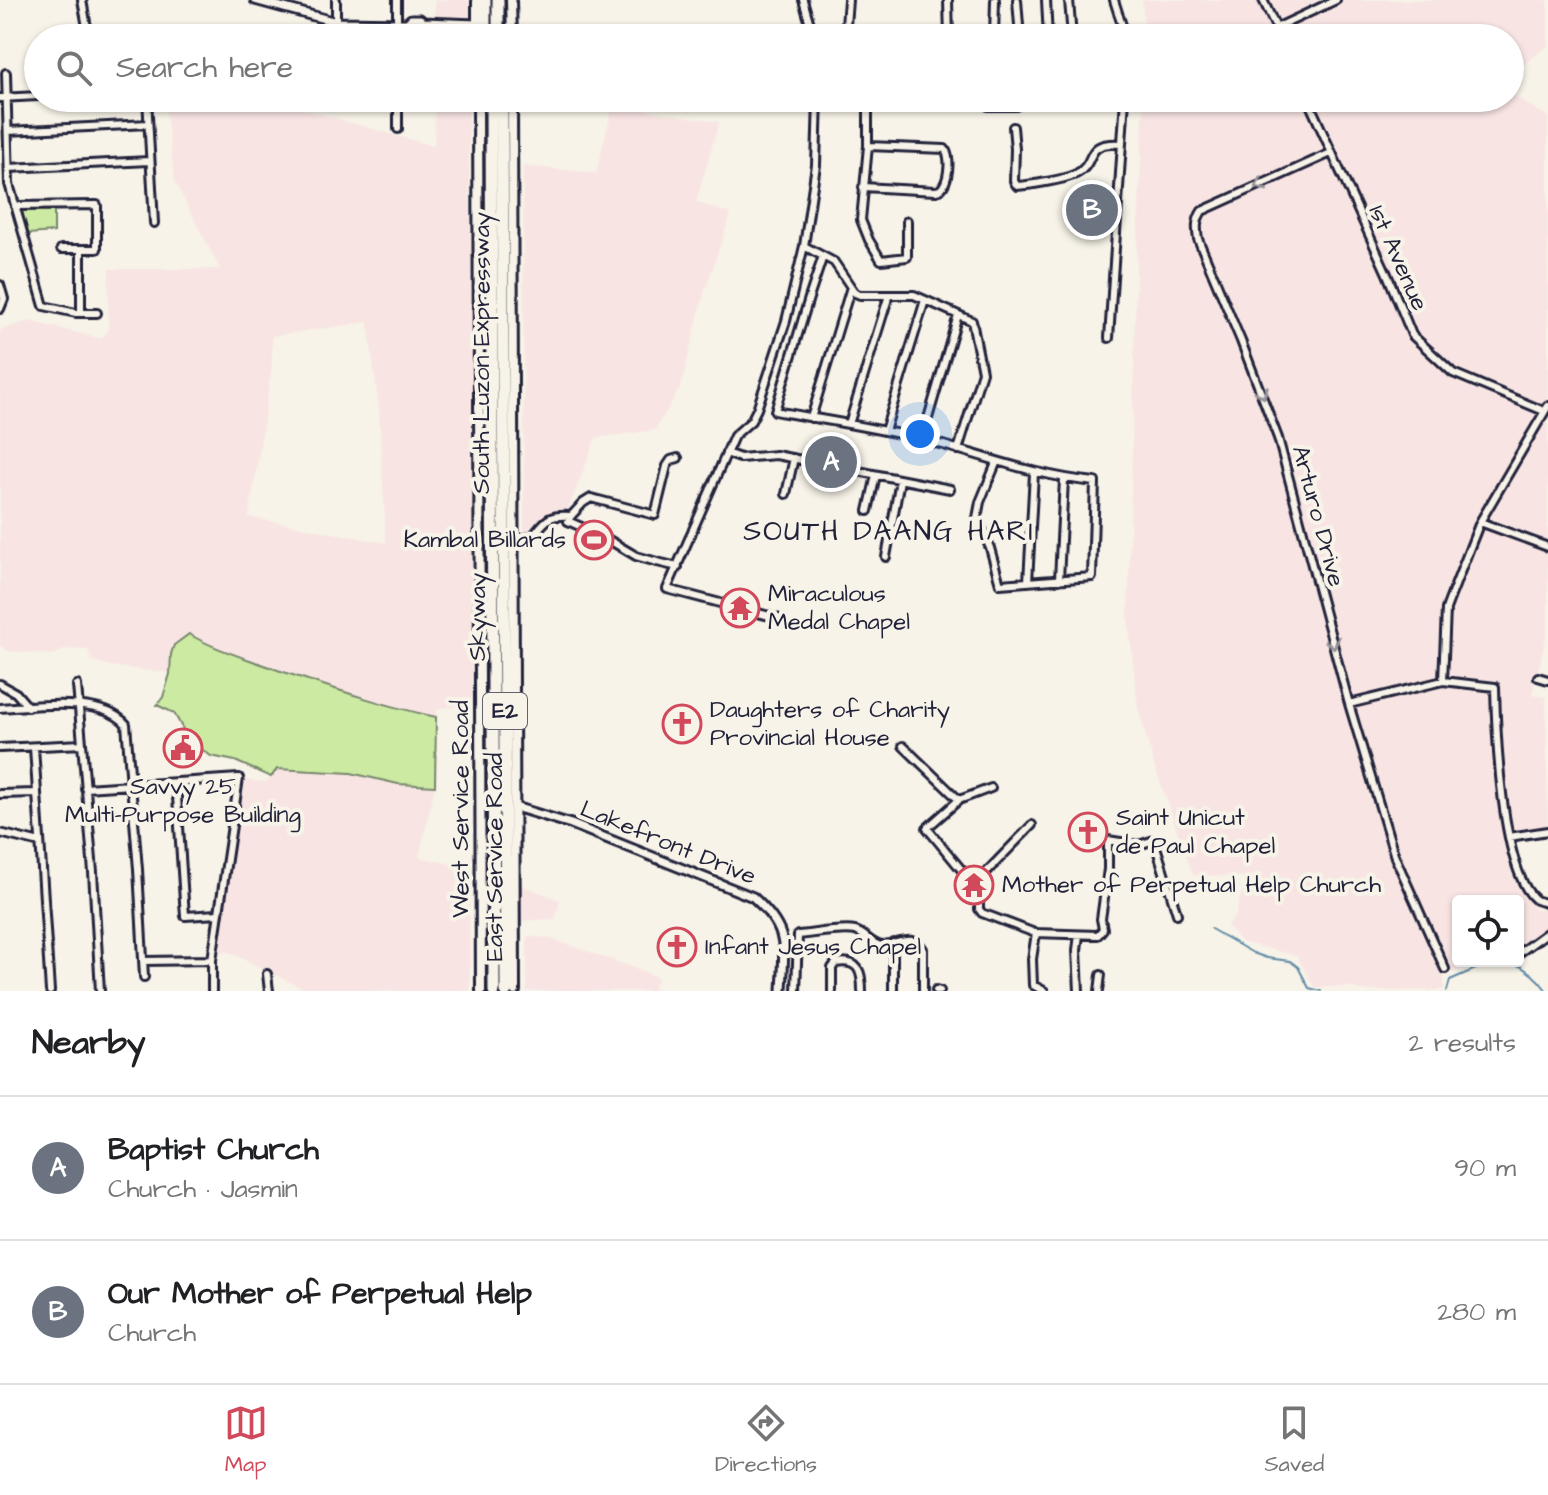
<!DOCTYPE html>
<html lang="en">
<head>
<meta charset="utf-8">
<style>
  body { margin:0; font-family:"Architects Daughter",sans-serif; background:#f2f2f2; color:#202124 }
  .controls { position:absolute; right:24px; bottom:24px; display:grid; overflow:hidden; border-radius:8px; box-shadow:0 2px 6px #0004 }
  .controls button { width:72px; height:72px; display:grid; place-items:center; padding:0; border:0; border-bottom:2px solid #e0e0e0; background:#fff; color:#202124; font:40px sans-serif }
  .you { position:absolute; left:920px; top:434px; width:28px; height:28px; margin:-20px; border:6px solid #fff; border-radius:50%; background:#1a73e8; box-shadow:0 0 0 12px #1a73e833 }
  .badge { display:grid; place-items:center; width:52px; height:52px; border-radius:50%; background:#d1495b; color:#fff; font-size:26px; font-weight:700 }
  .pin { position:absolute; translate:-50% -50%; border:4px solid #fff; box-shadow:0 2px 8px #0006 }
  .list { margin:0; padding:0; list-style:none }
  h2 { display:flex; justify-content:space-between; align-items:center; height:104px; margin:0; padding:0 32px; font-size:34px }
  h2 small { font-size:26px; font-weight:400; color:#757577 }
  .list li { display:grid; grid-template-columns:52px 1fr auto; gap:24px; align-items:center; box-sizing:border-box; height:144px; padding:0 32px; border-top:2px solid #e0e0e0 }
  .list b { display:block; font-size:30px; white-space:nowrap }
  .list p { margin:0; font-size:26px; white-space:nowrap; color:#757577 }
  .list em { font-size:26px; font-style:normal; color:#757577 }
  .icon { flex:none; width:44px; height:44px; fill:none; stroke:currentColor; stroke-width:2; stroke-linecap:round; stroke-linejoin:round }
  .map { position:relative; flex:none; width:1548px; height:991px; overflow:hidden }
  .search { position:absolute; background:#fff; box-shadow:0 2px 6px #0004; left:24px; right:24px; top:24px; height:88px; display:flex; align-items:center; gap:20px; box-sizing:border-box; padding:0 28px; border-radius:44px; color:#757577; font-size:30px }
  .sheet { height:392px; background:#fff }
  nav { display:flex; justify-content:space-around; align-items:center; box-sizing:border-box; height:112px; border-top:2px solid #e0e0e0; background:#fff; font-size:22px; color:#757577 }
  nav a { display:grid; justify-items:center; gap:4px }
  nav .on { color:#d1495b }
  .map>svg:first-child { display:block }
  .built { fill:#f8e5e3; fill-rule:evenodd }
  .green { fill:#cceaa1; stroke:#77866e; stroke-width:2 }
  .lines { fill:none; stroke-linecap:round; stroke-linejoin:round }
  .stream { stroke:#628ba6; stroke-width:2 }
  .minor-casing { stroke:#22223b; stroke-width:12 }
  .tertiary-casing { stroke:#22223b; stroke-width:13 }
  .secondary-casing { stroke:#22223b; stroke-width:14 }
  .motorway-casing { stroke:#22223b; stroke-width:17 }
  .minor { stroke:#f7f3e8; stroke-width:6 }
  .tertiary { stroke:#f7f3e8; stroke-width:7 }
  .secondary { stroke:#f7f3e8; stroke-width:8 }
  .motorway { stroke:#f7f3e8; stroke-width:11 }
  .oneway { stroke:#97959a }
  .labels { text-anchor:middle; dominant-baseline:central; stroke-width:8; stroke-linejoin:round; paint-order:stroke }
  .shield { fill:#f7f3e8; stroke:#62616f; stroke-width:2 }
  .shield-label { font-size:22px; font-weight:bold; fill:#22223b }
  .street-label { font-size:24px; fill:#22223b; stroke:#f7f3e8 }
  .poi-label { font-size:24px; fill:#22223b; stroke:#f7f3e8; text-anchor:start }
  .quarter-label { font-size:28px; letter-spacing:2px; fill:#22223b; stroke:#f7f3e8 }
</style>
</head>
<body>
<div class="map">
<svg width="1548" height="991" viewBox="0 0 1548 991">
  <rect width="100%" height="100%" fill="#f7f3e8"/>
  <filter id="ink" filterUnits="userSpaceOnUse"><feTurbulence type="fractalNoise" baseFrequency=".0125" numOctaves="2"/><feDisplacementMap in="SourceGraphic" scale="16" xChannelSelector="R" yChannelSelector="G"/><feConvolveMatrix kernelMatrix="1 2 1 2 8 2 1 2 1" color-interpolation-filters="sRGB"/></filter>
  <g filter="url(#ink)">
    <path class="built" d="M435 0H469V38H435Z
      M1142 0H1548V46L1510 74V38H1145Z
      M1510 93 1548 117V629L1532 695 1546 697 1548 827 1506 836 1516 878 1535 910 1545 909 1548 919V930L1518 952V901H1458V961H1483L1444 975V990L1360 991 1353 987H1314L1297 956 1241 942 1227 925 1235 916 1246 877 1193 875 1154 765 1138 709 1128 618 1136 272 1144 98H1510Z
      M174 98H262L434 146 435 98H468L472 305V707L438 708 436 717 389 706 207 645 189 634 171 654 170 673 116 667 92 661 88 650 65 649 53 655 8 651 0 646V330L29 321 100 338 108 332 109 269H220L175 182 165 105ZM368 322 379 409 386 543 249 517 272 367V336Z
      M613 105 719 122 696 202 731 214 704 294 681 386 655 430 596 438 566 515 554 512 524 535 523 166 596 173Z
      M276 769 351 773 398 784 435 786 419 857 469 868 470 991H308L231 953 217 951 243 780 267 782Z
      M519 884 560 900 555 919 519 921Z
      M527 936 549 938 641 970 658 978 652 991H527Z"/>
    <path class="green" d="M21 210 54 211V232L28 234Z
      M189 634C216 650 246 658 275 669 329 687 381 705 436 717L435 786 398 784 351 773 277 769 271 777 235 761 211 756 189 740 174 713 157 705 163 697 170 674 171 654 174 645Z"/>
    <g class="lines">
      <path class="stream" d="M1211 929 1253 953 1267 958 1290 961 1298 967 1309 988 1321 991
        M1506 961C1523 965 1537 977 1547 991
        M1447 991 1450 980 1494 961"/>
      <defs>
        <path id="minor" d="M82 0 89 38
          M336 0V22
          M803 0 814 38
          M948 0 949 38
          M1017 0 1020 38
          M1046 0 1048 38
          M1069 0 1072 38
          M1114 0 1126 38
          M1263 0 1281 38
          M1276 28 1336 0
          M397 38V0
          M845 38 848 0
          M994 38 995 0
          M6 73 9 184 44 306 76 313H97
          M0 98 38 96
          M147 98 154 223
          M398 98V129
          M868 98V146L861 220 869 240 881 260 907 257V221
          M912 98 941 99
          M988 98V106H1016L1020 103
          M1020 98V103L1125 98
          M1307 98 1387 274 1412 335 1453 373 1544 411
          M1013 127 1015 149 1014 181 1017 186C1030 185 1064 180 1076 174 1099 162 1081 142 1121 144
          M8 131 148 124
          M1331 153 1202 211C1196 220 1196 228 1198 239L1241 341 1278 438 1349 704 1395 857 1445 969
          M9 168 149 161
          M863 187 936 191 940 190C949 182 951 159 945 149L868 146
          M15 206 97 205V249H61
          M804 246 834 262 855 293 860 295H914L972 321 982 372 958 450
          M823 256 809 298 775 411C824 420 873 427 921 439 980 454 1033 476 1095 482L1092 577 1000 584 990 548 977 518 980 502 997 461
          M0 285 4 299 0 309
          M81 313V250
          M1109 338 1125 98
          M811 418 851 287
          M849 424 889 295
          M885 431 925 300
          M922 439 958 315
          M726 453 740 458 776 455 950 489
          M786 494 794 458
          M868 511 876 475
          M571 516 583 503 591 498 655 515 667 466 671 460 678 458
          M571 516 568 521 604 537 636 556 657 562 678 567
          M1480 522 1548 547
          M513 540 532 537C546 520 548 514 571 516
          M886 557 900 480
          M1059 580 1064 479
          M1028 582 1034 473
          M777 618 667 589 734 436 751 421 757 409 786 321 804 246 816 165 818 98
          M1538 677 1548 680
          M1443 681 1446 609 1449 601 1480 522 1548 406
          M0 684 16 693 28 707
          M77 685 93 872 100 991
          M1349 704 1443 681 1495 687C1496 732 1501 872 1536 900 1538 901 1546 903 1548 904
          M0 708C35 706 101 696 126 724L138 869 144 977
          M903 746 959 800
          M34 747 50 991
          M0 748 82 744
          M176 782 185 916 218 914
          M85 788 239 778 212 960V991
          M991 788 959 800 927 828 974 885 979 899V909L982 913 1035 933 1098 935 1103 929 1101 919 1108 869V840L1139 845 1154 840 1177 914
          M0 794 36 793
          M0 833 40 843
          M1509 837 1548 831
          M974 885 1032 825
          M1036 933 1032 959 1033 985 1044 991
          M1079 935 1077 950 1079 991
          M1519 953 1548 932
          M143 961 212 960
          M267 974 269 991
          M936 990 940 991
          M796 991 798 935C812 934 843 928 855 931 865 933 872 946 883 946 897 945 914 933 923 949V991
          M832 991V968L836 963C859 959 862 972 862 991
          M893 991V943
          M1099 991 1101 975"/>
        <path id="tertiary" d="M255 0 336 22 407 23 410 27 419 26 423 22
          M407 23 411 19H420L423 22 477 24
          M515 807 571 824 753 897C790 931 784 944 782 991"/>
        <path id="secondary" d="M511 0 512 38
          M477 38V0
          M478 98 481 991
          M512 98 515 991"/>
        <path id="motorway" d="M485 0V38
          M498 0V38
          M491 98 494 991
          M502 98 506 991"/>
      </defs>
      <use href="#minor" class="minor-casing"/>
      <use href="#tertiary" class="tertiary-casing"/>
      <use href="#secondary" class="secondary-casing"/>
      <use href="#motorway" class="motorway-casing"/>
      <use href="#minor" class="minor"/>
      <use href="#tertiary" class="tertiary"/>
      <use href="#secondary" class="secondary"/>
      <use href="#motorway" class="motorway"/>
    </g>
    <defs><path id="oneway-chevron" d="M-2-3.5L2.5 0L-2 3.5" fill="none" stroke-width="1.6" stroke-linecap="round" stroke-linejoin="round" transform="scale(2)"/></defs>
    <g class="oneway">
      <use href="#oneway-chevron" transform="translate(1260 185) rotate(156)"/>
      <use href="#oneway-chevron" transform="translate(1262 393) rotate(70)"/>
      <use href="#oneway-chevron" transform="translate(1333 643) rotate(75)"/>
    </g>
  </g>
  <defs>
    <symbol id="stadium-ring" viewBox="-11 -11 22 22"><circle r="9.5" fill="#f7f3e8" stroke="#d1495b" stroke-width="1.5"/><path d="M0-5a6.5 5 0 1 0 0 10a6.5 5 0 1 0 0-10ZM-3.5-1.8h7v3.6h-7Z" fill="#d1495b"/></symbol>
    <symbol id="temple-ring" viewBox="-11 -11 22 22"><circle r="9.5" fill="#f7f3e8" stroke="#d1495b" stroke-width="1.5"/><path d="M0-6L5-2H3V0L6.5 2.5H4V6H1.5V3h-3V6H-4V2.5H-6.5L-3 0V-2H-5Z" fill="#d1495b"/></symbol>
    <symbol id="church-ring" viewBox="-11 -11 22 22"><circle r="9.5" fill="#f7f3e8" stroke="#d1495b" stroke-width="1.5"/><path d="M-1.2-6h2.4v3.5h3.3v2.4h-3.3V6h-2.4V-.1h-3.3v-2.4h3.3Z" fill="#d1495b"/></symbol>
    <symbol id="civic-ring" viewBox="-11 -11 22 22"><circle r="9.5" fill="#f7f3e8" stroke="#d1495b" stroke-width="1.5"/><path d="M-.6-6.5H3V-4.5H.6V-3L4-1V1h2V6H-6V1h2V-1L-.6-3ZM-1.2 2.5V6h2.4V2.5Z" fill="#d1495b"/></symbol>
  </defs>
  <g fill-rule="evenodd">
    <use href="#stadium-ring" x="572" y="518" width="44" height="44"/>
    <use href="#temple-ring" x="718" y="586" width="44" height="44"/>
    <use href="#church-ring" x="660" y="702" width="44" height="44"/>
    <use href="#civic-ring" x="161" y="726" width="44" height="44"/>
    <use href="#church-ring" x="1066" y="810" width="44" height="44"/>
    <use href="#temple-ring" x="952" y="863" width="44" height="44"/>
    <use href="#church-ring" x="655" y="925" width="44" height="44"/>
  </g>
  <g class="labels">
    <rect class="shield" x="483" y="693" width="44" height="36" rx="6"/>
    <g class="shield-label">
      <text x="505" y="711">E2</text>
    </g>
    <g class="street-label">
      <text transform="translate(1398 258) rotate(66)">1st Avenue</text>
      <text transform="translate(482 353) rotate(-90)">South Luzon Expressway</text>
      <text transform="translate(1318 516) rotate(75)">Arturo Drive</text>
      <text transform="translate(478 617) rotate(-90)">Skyway</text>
      <text transform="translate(461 809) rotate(-90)">West Service Road</text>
      <text transform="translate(668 843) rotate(22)">Lakefront Drive</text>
      <text transform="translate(495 857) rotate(-90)">East Service Road</text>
    </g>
    <g class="poi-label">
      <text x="566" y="540" text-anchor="end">Kambal Billards</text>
      <text x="768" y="594">Miraculous<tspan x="768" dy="28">Medal Chapel</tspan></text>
      <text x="710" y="710">Daughters of Charity<tspan x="710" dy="28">Provincial House</tspan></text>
      <text x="183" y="787" text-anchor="middle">Savvy 25<tspan x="183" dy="28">Multi-Purpose Building</tspan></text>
      <text x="1116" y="818">Saint Unicut<tspan x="1116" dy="28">de Paul Chapel</tspan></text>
      <text x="1002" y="885">Mother of Perpetual Help Church</text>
      <text x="705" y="947">Infant Jesus Chapel</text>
    </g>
    <g class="quarter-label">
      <text x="889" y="531">SOUTH DAANG HARI</text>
    </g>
  </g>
</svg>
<div class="controls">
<button><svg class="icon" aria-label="locate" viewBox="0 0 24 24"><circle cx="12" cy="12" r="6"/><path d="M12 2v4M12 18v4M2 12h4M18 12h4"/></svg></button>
</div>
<div class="you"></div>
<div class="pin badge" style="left:831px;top:462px;background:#6b7280">A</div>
<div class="pin badge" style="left:1092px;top:210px;background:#6b7280">B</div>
<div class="search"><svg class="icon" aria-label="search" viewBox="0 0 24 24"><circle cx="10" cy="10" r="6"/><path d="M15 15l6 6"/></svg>Search here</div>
</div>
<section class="sheet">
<h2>Nearby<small>2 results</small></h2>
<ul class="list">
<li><span class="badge" style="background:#6b7280">A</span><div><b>Baptist Church</b><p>Church · Jasmin</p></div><em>90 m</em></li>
<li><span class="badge" style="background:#6b7280">B</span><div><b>Our Mother of Perpetual Help</b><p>Church</p></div><em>280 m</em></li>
</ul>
</section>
<nav>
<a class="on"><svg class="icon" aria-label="map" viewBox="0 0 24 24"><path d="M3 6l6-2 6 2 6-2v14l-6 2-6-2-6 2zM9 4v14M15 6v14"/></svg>Map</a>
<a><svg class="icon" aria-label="directions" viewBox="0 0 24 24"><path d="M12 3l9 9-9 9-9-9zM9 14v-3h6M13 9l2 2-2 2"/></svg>Directions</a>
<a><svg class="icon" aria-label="saved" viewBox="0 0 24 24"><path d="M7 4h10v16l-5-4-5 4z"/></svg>Saved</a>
</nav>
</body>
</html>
